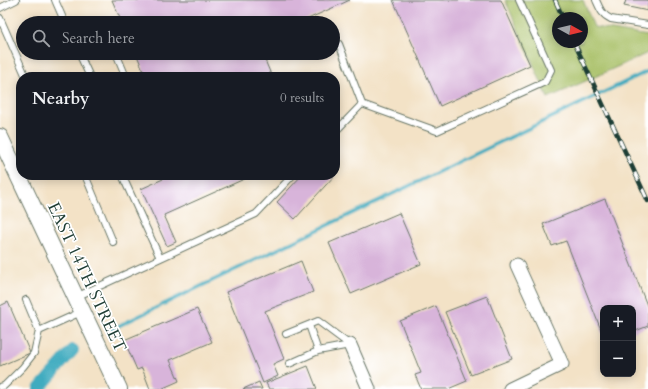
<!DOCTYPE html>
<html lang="en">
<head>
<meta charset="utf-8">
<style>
  body { margin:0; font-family:Cardo,serif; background:#20242c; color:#f1f3f6 }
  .controls { position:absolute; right:12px; bottom:12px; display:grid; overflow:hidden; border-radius:8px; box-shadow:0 2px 10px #0003 }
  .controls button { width:36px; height:36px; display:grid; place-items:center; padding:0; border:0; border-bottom:1px solid #363941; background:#171b24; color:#f1f3f6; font:20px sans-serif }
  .compass { position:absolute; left:552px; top:12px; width:36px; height:36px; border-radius:50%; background:#171b24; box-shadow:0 2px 10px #0003; rotate:98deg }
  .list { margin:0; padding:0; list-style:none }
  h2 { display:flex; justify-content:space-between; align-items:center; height:52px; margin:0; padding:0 16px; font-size:17px }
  h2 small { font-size:13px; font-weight:400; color:#9ea1a6 }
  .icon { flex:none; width:22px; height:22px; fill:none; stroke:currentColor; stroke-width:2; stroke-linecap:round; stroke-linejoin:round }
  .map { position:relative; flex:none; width:648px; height:389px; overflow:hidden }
  .search { position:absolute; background:#171b24; box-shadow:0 2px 10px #0003; left:16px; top:16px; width:324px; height:44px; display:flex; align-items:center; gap:10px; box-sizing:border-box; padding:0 14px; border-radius:22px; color:#9ea1a6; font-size:15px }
  .panel { position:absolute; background:#171b24; box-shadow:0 2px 10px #0003; left:16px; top:72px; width:324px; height:108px; border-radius:16px }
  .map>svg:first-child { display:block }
  .green { fill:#a7bf65; stroke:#637e4c; fill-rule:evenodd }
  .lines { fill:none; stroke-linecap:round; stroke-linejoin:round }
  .stream { stroke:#40abbf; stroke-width:3.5 }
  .canal { stroke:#40abbf; stroke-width:12 }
  .building { fill:#d8b4da }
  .service-casing { stroke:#697767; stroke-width:8 }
  .minor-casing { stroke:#697767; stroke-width:15 }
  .tertiary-casing { stroke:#697767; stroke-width:18 }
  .service { stroke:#fff; stroke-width:6 }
  .minor { stroke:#fff; stroke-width:13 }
  .tertiary { stroke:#fff; stroke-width:16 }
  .rail-casing { stroke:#1f3d34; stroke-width:4.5 }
  .rail { stroke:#fff; stroke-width:3; stroke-dasharray:9; stroke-linecap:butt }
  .labels { text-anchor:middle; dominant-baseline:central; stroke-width:3.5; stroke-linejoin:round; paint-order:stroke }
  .street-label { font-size:17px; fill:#1f3d34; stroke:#fff }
</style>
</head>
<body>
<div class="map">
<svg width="648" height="389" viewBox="0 0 648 389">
  <rect width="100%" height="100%" fill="#fff"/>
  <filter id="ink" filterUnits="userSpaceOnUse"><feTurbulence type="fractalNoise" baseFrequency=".025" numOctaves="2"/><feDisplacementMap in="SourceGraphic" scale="8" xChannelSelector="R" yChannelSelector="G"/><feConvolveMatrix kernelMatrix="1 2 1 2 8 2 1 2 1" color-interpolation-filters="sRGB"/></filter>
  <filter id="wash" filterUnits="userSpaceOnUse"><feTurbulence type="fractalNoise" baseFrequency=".012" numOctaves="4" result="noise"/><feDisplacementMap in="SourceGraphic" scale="16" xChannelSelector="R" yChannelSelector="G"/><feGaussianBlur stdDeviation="0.9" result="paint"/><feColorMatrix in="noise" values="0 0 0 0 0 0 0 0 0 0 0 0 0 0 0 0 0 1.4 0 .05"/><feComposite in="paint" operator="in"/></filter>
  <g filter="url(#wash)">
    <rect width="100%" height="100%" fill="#f3e2c6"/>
    <path class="green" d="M505 0H583L594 27 648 36V53L548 98ZM558 18H582V42H558Z"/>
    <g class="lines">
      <path class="stream" d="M112 329 648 71"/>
      <path class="canal" d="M39 389 73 350"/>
    </g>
    <g id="blocks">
      <path class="building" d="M112 0H350L299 23H122Z
        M393 0H501L530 65 440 106Z
        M626 0H648V11L624 6Z
        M136 53H262L272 77H146Z
        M161 175H253L164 215 176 242 167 246 141 189 163 179Z
        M302 175H335L295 219 277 202Z
        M605 199 648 308V326L633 332V308H603V335L566 241 552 246 543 224Z
        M399 213 421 264 351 294 329 243Z
        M301 261 313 292 265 311 284 359 273 364 278 376 263 383 226 292Z
        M487 296 512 359 471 375 445 312Z
        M8 302 30 353 0 366V306Z
        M436 306 467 381 448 389H421L415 375 421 373 400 321Z
        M197 309 212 342 170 360 179 381 161 389H150L142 368 137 370 124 340Z
        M308 366 317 389H269L266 383Z
        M259 382 262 389H243Z"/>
    </g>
  </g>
  <g filter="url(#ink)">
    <use href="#blocks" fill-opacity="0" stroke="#697767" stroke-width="1"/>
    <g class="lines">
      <defs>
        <path id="service" d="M55 0 65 23
          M596 0C600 9 602 15 611 19L648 25
          M0 8 16 0
          M0 18 26 77
          M339 44 362 104 437 131 545 82 551 70 519 0
          M79 53 90 77
          M116 53 126 77
          M335 132 362 104
          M85 175 113 242
          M122 175 160 258
          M76 297 256 214 293 175
          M26 300 39 331 81 312
          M309 325 318 351
          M286 334 318 321 350 345
          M289 364 318 351 350 345
          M0 387 4 386 23 367 34 353 39 331"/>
        <path id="minor" d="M350 345 369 389
          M510 389 562 364 517 265"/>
        <path id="tertiary" d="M0 137 119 389"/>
      </defs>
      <use href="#service" class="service-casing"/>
      <use href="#minor" class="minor-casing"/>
      <use href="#tertiary" class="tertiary-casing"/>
      <use href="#service" class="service"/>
      <use href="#minor" class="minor"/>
      <use href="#tertiary" class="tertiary"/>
      <defs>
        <path id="rail" d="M555 0 563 18
          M574 42 648 201"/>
      </defs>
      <use href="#rail" class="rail-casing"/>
      <use href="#rail" class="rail"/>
    </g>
  </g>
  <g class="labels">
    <g class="street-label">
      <text transform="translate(87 277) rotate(65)">EAST 14TH STREET</text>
    </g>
  </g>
</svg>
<div class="controls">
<button>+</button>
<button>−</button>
</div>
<svg class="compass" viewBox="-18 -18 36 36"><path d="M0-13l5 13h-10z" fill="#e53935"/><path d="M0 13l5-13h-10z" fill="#9ea1a6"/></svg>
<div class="search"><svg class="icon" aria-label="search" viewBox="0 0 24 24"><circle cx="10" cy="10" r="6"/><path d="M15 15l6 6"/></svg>Search here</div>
<section class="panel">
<h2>Nearby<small>0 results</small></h2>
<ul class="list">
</ul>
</section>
</div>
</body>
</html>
